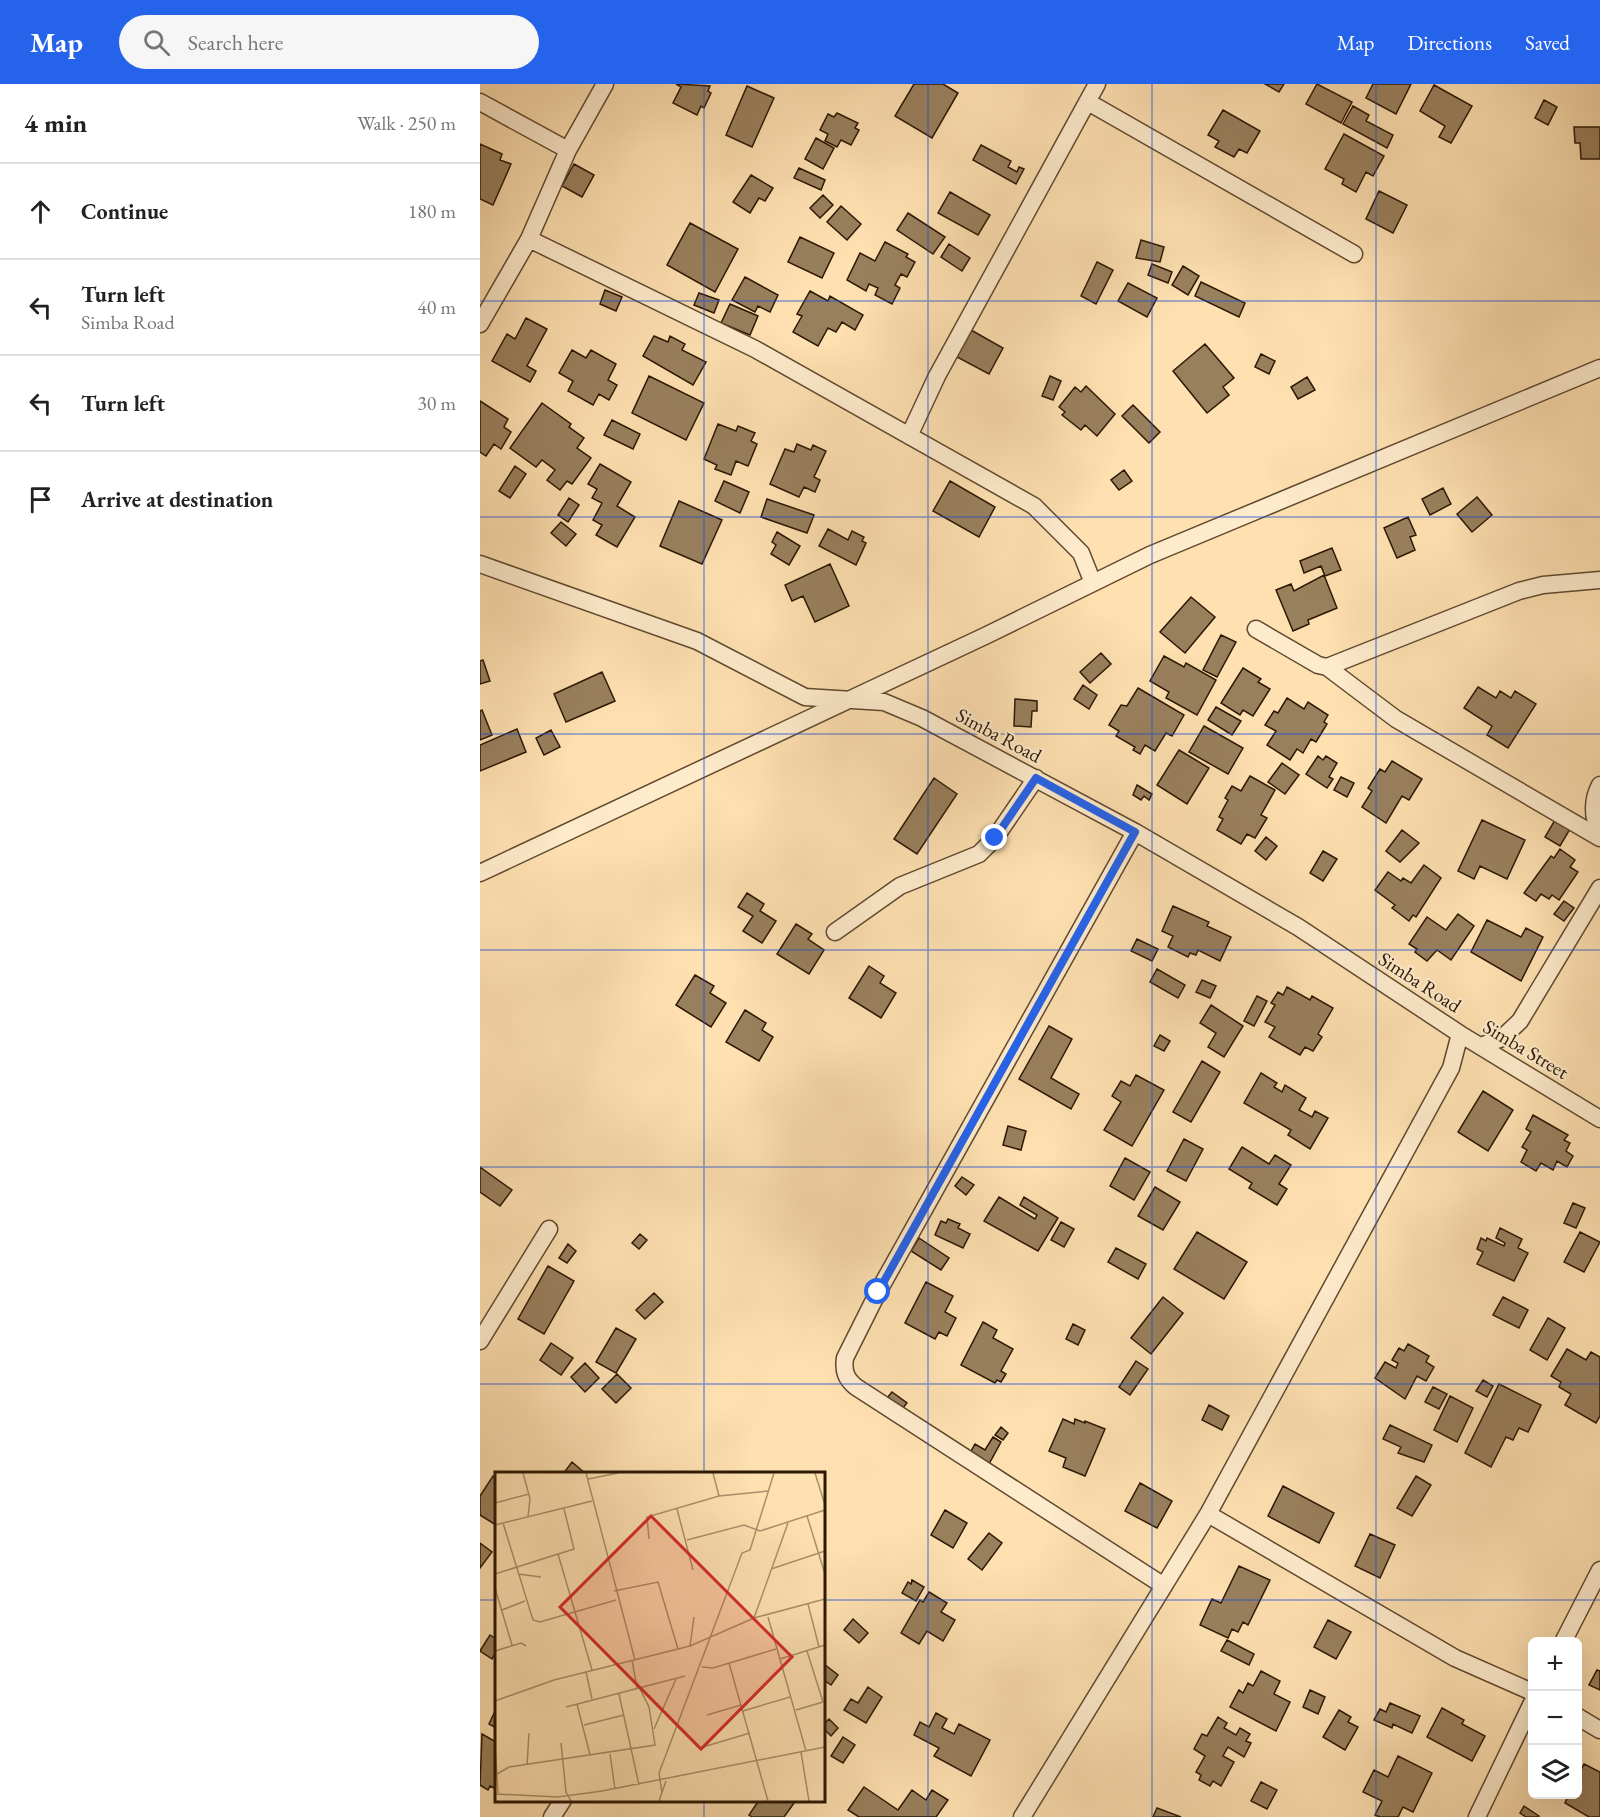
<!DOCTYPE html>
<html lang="en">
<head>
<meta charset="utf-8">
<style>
  body { margin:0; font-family:"EB Garamond",serif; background:#f6f6f6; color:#222 }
  .controls { position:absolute; right:18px; bottom:18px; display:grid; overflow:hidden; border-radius:9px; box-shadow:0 6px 24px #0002 }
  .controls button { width:54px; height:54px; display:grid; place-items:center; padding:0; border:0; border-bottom:2px solid #e0e0e0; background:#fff; color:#222; font:30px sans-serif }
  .stop { position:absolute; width:18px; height:18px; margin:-14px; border:4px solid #2563eb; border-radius:50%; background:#fff }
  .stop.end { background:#2563eb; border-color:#fff; box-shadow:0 2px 6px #0008 }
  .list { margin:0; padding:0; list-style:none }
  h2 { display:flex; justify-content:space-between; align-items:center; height:78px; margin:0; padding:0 24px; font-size:26px }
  h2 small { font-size:20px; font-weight:400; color:#767676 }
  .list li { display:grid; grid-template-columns:39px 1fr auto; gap:18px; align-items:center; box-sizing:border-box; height:96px; padding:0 24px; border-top:2px solid #e0e0e0 }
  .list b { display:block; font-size:22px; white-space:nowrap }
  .list p { margin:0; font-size:20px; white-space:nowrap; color:#767676 }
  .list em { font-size:20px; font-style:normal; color:#767676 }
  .icon { flex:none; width:33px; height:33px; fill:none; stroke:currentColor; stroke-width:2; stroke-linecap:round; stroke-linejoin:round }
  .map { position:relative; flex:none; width:1120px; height:1733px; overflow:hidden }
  header { display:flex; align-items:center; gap:36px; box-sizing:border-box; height:84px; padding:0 30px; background:#2563eb; color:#fff }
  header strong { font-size:28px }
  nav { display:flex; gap:33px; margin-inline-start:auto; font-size:21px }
  .search { width:420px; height:54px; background:#f6f6f6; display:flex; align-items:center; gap:15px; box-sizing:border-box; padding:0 21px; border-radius:33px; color:#767676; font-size:22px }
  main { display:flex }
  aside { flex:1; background:#fff }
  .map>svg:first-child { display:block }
  .building { fill:#99805d; stroke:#2c1703; stroke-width:1.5 }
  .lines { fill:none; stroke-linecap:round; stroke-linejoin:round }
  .minor-casing { stroke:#60492e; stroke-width:19 }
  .minor { stroke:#feebcc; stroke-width:16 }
  .route { stroke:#2563eb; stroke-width:8 }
  .grid { fill:none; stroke:#1d4ed8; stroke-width:1.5; stroke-opacity:0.55 }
  .labels { text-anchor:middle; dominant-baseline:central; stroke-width:4.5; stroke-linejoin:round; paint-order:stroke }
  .street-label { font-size:20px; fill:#2c1703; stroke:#feebcc }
  .inset-road { fill:none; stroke:#aa906b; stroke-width:1.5 }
  .view { fill:#d62828; fill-opacity:0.15; stroke:#d62828; stroke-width:3 }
  .inset-edge { fill:none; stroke:#2c1703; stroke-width:3 }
</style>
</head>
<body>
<header>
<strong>Map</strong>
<div class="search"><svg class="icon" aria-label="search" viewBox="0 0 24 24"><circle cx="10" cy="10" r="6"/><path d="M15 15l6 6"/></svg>Search here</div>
<nav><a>Map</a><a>Directions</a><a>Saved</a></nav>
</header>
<main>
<aside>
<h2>4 min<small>Walk · 250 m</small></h2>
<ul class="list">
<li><svg class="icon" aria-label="ahead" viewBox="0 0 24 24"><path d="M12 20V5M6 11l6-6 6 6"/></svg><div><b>Continue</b></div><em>180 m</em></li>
<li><svg class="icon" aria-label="left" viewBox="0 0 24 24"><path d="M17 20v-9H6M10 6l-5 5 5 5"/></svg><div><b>Turn left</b><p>Simba Road</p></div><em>40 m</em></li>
<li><svg class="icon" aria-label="left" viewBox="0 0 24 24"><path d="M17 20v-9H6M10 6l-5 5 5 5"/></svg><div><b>Turn left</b></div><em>30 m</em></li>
<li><svg class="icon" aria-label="arrive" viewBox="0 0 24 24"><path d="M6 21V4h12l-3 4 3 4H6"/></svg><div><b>Arrive at destination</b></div></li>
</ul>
</aside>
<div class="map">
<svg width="1120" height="1733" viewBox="0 0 1120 1733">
  <rect width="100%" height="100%" fill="#fee0b1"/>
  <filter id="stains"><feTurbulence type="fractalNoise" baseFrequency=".00333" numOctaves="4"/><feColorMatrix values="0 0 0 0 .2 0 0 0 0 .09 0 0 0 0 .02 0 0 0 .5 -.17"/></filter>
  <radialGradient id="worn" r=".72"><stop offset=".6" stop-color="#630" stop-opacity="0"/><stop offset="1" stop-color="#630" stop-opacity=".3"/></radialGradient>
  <path class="building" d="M196 0 230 2 228 7 231 9 224 24 221 22 217 31 193 19 201 3Z
    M434 0H463L478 9 452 54 415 32Z
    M785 0H804L799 8Z
    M837 0 872 18 861 39 826 20Z
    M893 0H931L916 30 886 14Z
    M954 1 992 22 971 59 959 53 965 42 940 27Z
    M267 2 294 14 272 63 246 51Z
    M1064 16 1077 23 1068 41 1055 34Z
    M873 22 889 31 886 37 913 51 907 64 863 40Z
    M743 26 780 47 767 69 759 65 754 73 735 63 739 57 728 51Z
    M357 29 378 39 375 44 379 46 371 61 361 56 357 63 345 57 348 50 340 46 348 30 354 33Z
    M1094 43H1120V75H1101L1100 59H1095Z
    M864 50 904 72 893 92 886 88 876 108 862 100 864 95 845 85Z
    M336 54 354 64 343 85 325 75Z
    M0 60 22 70 20 76 31 80 13 121 0 115Z
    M501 61 531 77 528 83 537 88 539 83 544 85 536 100 493 76Z
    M94 80 114 91 102 113 82 102Z
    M319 84 345 96 341 106 314 94Z
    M271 91 293 104 285 117 279 114 270 129 253 118Z
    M899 107 927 121 913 149 886 135Z
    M470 108 510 131 498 151 458 129Z
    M343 111 353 121 340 134 330 124Z
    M361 122 381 140 367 156 347 138Z
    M428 129 465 153 453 170 417 146Z
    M210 139 258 165 235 208 187 181Z
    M320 153 354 169 342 194 308 178Z
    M661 156 684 163 680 178 656 174Z
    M405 158 428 170 426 173 435 178 427 193 421 190 415 201 420 204 412 220 395 211 398 204 389 200 386 207 367 196 380 169 395 177Z
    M469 160 490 174 482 187 461 173Z
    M617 178 633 186 616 220 601 212Z
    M672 180 692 188 688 199 668 191Z
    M703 182 719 192 708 211 692 201Z
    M265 193 298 211 290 228 278 222 275 228 252 216Z
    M721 198 765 219 759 233 715 212Z
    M648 199 677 214 667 233 638 217Z
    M125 206 142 213 136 227 120 220Z
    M330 207 348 217 350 212 383 231 375 246 362 238 356 248 348 244 338 262 313 248 322 232 317 230Z
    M219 209 239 216 234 229 214 221Z
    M250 220 278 232 270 251 241 239Z
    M46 234 67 245 47 282 56 287 50 298 12 277 27 250 35 255Z
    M491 246 523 264 509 290 477 273Z
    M174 252 188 258 190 252 205 260 202 266 226 278 213 301 163 272Z
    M725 260 754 294 743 303 749 311 727 329 693 287Z
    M92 266 106 274 111 266 136 280 128 296 137 301 129 316 119 310 113 321 88 307 93 297 79 289Z
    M781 270 795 277 789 290 775 283Z
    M169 292 224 319 206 356 152 329Z
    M570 292 581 297 573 316 562 312Z
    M827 293 835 306 818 315 811 303Z
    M606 302 635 330 617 352 605 341 601 346 582 331 585 328 579 323 595 303 601 308Z
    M0 317 28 335 24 343 31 348 21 365 14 360 6 372 0 368Z
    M62 319 91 340 89 343 104 354 97 364 111 374 92 400 87 397 80 406 67 396 75 386 62 376 56 383 30 364Z
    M653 321 680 348 669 359 642 332Z
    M132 336 160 350 153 365 124 351Z
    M238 340 256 347 258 342 275 349 271 357 277 360 268 382 256 377 251 391 235 385 237 381 224 375Z
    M317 360 331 366 333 361 346 367 334 393 340 396 335 408 324 403 319 413 290 400 305 365 314 368Z
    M120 380 151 398 137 422 155 433 137 463 116 451 122 441 113 436 122 419 112 414 117 405 108 400Z
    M35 382 46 390 30 414 19 407Z
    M644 386 652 397 639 406 631 396Z
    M244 397 269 408 260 429 235 417Z
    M470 397 515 423 499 453 453 427Z
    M963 404 971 420 950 431 942 415Z
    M997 413 1012 431 992 448 977 430Z
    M89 414 99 421 88 438 78 431Z
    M287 415 334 431 327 449 281 433Z
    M199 417 242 436 222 480 180 462Z
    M928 433 936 451 930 453 935 466 917 474 904 444Z
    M81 438 96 450 86 462 71 449Z
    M348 445 368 456 372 447 384 453 382 457 386 459 376 481 339 462Z
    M297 448 320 462 309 481 291 470 296 461 292 458Z
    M852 464 861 486 845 492 841 482 824 489 820 477Z
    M350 480 369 522 335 538 323 512 312 517 305 501Z
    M844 491 857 524 828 536 829 540 813 547 796 506 811 500 814 507Z
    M711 513 735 533 705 569 680 548Z
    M741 551 756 558 737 593 723 586Z
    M621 569 631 580 610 599 600 588Z
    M684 572 704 583 706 579 736 596 717 631 686 614 689 608 670 597Z
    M3 576 10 597 0 600V577Z
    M763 584 781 595 778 598 790 605 773 632 763 626 760 631 741 619Z
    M122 588 135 617 86 638 74 610Z
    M603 601 617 611 609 625 594 615Z
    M998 603 1016 614 1020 607 1031 614 1035 607 1056 620 1028 664 1007 651 1012 642 984 624Z
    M658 604 704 631 692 652 686 649 675 667 665 661 660 670 653 666 655 663 636 652 639 647 629 641 641 621 647 622Z
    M807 614 824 625 828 618 848 631 844 638 847 640 836 658 831 655 823 669 817 665 810 676 787 661 796 647 785 641 794 627 798 629Z
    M535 615 557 617V627H552L551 643 534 642Z
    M736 623 761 637 752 651 728 636Z
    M2 626 12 651 0 656V627Z
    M724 642 763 664 748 690 709 668Z
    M37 645 46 668 0 687V661Z
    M71 646 80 663 64 671 56 654Z
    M699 666 729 684 707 720 677 701Z
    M838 672 843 676 846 672 857 679 849 693 853 695 847 704 826 690Z
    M912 677 942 695 929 716 922 712 906 739 882 723 892 707 888 704 900 685 905 688Z
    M802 679 819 691 805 710 788 698Z
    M770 692 795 706 781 731 787 734 775 754 767 750 761 760 737 746 743 735 739 733 748 716 745 714 752 702 761 707Z
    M861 693 874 699 867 713 854 706Z
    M454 694 477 710 437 770 414 755Z
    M657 701 672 710 669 716 664 712 661 716 653 711Z
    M1002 736 1045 756 1027 795 1000 782 994 795 978 787Z
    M1075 736 1090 745 1080 762 1065 753Z
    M922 746 939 759 920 778 906 767Z
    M786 753 797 762 786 776 775 767Z
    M1080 765 1095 776 1090 783 1098 788 1079 816 1072 811 1069 815 1061 810 1056 817 1044 809 1071 772 1074 774Z
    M843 767 857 775 843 797 830 789Z
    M944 781 961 794 936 833 933 831 929 837 912 824 915 821 895 806 908 788 921 797 923 794 931 799Z
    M267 809 284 820 280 827 296 837 282 859 263 847 273 832 258 823Z
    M1084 817 1094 824 1084 837 1074 830Z
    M693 822 729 838 727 842 751 853 740 877 718 866 716 871 710 869 708 873 688 863 693 852 682 847Z
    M978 830 994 842 971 876 957 866 947 877 935 868 937 865 929 860 947 833 966 846Z
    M1007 836 1041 853 1046 844 1063 853 1041 897 991 868Z
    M316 840 332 850 328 855 344 866 329 890 297 870Z
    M657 855 678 865 672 877 651 867Z
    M389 882 404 892 400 899 416 909 401 934 369 914Z
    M677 885 705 901 698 914 670 898Z
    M215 891 234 902 230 909 246 919 231 943 196 921Z
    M722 896 736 902 730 914 716 908Z
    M807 903 830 916 832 912 853 924 838 950 842 953 833 967 825 963 820 971 789 953 795 943 785 938 795 921 791 919 798 908 803 911Z
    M777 912 787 917 774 942 764 937Z
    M731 921 763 942 744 973 728 963 736 949 720 939Z
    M265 926 286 939 282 946 293 953 279 977 246 958Z
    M569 942 592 955 571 994 599 1010 591 1025 539 995Z
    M680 951 690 957 684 967 674 962Z
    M722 977 740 988 711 1038 693 1028Z
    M781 989 797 999 794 1003 802 1008 805 1001 826 1014 819 1026 832 1033 835 1027 848 1034 830 1065 808 1051 811 1046 764 1019Z
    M656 991 684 1006 652 1062 624 1046 641 1018 632 1012 641 997 650 1002Z
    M1003 1007 1033 1026 1008 1067 978 1048Z
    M1053 1031 1088 1051 1084 1056 1090 1059 1086 1067 1093 1072 1087 1083 1077 1077 1073 1086 1061 1079 1056 1087 1041 1078 1047 1066 1042 1063 1051 1048 1046 1045Z
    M528 1042 546 1047 541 1066 523 1061Z
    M704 1055 723 1065 706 1097 687 1087Z
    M762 1063 789 1080 795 1071 811 1081 799 1100 807 1105 797 1121 769 1104 772 1099 749 1085Z
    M645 1074 670 1088 654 1116 630 1102Z
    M0 1083 32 1106 20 1122 0 1108Z
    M482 1093 494 1101 486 1111 475 1102Z
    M675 1103 700 1118 683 1146 658 1132Z
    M519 1113 555 1135 557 1131 540 1121 544 1113 578 1134 558 1167 504 1137Z
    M1093 1119 1105 1124 1096 1144 1084 1139Z
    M468 1135 480 1140 478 1144 490 1150 483 1164 455 1151 461 1137 466 1139Z
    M581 1138 594 1145 584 1163 571 1156Z
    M1020 1144 1042 1155 1038 1164 1048 1169 1034 1197 997 1180 1003 1168 997 1165 1001 1154 1006 1157 1007 1154 1024 1162 1025 1159 1016 1154Z
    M717 1148 767 1178 744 1215 694 1185Z
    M1100 1148 1120 1158 1104 1188 1084 1178Z
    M160 1150 167 1156 159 1165 152 1159Z
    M439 1154 469 1174 461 1186 431 1167Z
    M88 1160 96 1167 87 1179 79 1174Z
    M636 1164 666 1180 658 1195 628 1178Z
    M68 1182 94 1197 64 1250 38 1235Z
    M446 1198 473 1212 465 1228 476 1234 467 1252 459 1248 455 1255 425 1239Z
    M174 1209 183 1218 165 1235 156 1226Z
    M683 1213 703 1229 671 1270 651 1254Z
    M1023 1213 1048 1226 1039 1244 1013 1231Z
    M1068 1234 1085 1244 1067 1276 1050 1266Z
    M503 1238 517 1246 513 1254 533 1265 521 1287 526 1290 521 1298 517 1296 515 1299 481 1281Z
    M593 1240 605 1246 598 1261 586 1255Z
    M136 1244 156 1255 136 1289 116 1278Z
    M71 1259 93 1274 81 1291 60 1276Z
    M928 1260 949 1272 946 1278 954 1283 946 1297 937 1292 925 1315 895 1294 905 1278 916 1284 918 1279 912 1276 919 1264 924 1267Z
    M1087 1265 1106 1276 1111 1268 1120 1273V1332L1116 1339 1085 1321 1091 1310 1079 1303 1081 1298 1071 1292Z
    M656 1277 668 1285 650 1311 639 1303Z
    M105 1279 119 1294 105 1308 91 1293Z
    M137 1290 151 1304 136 1319 122 1305Z
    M1003 1296 1013 1302 1007 1313 996 1307Z
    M1019 1300 1061 1321 1048 1348 1039 1344 1033 1356 1026 1353 1011 1383 985 1369Z
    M953 1303 967 1310 959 1325 945 1318Z
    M412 1308 427 1319 422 1325 407 1314Z
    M970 1312 993 1324 977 1358 954 1346Z
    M729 1321 749 1332 742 1346 722 1336Z
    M583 1335 594 1340 595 1335 605 1339V1337L625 1345 605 1392 583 1383 586 1374 569 1367Z
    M910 1341 952 1361 944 1378 918 1369 921 1363 903 1355Z
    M521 1343 528 1349 523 1356 515 1351Z
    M513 1353 521 1358 509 1380 490 1369 495 1360 505 1366Z
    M92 1378 106 1390H83Z
    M13 1392 16 1394V1441L0 1431V1412Z
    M936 1392 951 1401 932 1432 917 1424Z
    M660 1399 692 1417 677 1444 645 1427Z
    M803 1402 854 1429 839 1459 788 1432Z
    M465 1426 487 1439 473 1464 451 1451Z
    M509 1449 522 1459 502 1486 488 1475Z
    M890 1450 915 1461 900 1494 875 1482Z
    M0 1459 12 1468 0 1484Z
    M759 1482 790 1496 768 1541 763 1538 758 1548 752 1545 748 1554 720 1541 732 1515 741 1519Z
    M432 1496 444 1503 436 1517 422 1509 428 1498 431 1500Z
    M449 1508 467 1519 461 1528 475 1536 463 1557 447 1547 439 1560 421 1549 440 1516 443 1518Z
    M373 1535 388 1549 379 1559 364 1546Z
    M848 1536 871 1548 856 1575 834 1563Z
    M10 1551 16 1555V1567L12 1575 0 1567Z
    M747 1556 774 1570 769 1581 741 1567Z
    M344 1580 358 1591 351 1601 344 1596Z
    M1117 1586 1120 1587V1606L1109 1601Z
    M781 1587 800 1597 794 1610 810 1618 796 1647 750 1623 759 1606 763 1609 768 1599 773 1602Z
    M388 1603 402 1613 386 1639 364 1626 371 1615 378 1619Z
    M830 1606 845 1613 838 1630 823 1623Z
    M910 1619 940 1632 932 1649 913 1640 912 1644 894 1636 900 1625 906 1628Z
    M962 1624 984 1636 982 1640 1005 1652 992 1677 947 1653Z
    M16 1625V1644L9 1640Z
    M859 1626 871 1633 868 1638 878 1643 865 1666 843 1653Z
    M456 1629 467 1635 462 1644 474 1650 479 1640 510 1656 491 1692 454 1672 459 1664 434 1651 440 1638 449 1643Z
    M738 1633 747 1639 744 1644 756 1651 760 1644 770 1650 766 1657 771 1659 764 1673 748 1663 743 1672 754 1678 741 1702 733 1697 730 1702 719 1696 721 1691 716 1688 725 1672 714 1665 722 1650 727 1652Z
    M349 1635 358 1644 351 1652 344 1645V1640Z
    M2 1650 16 1658V1705L10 1702 8 1706 0 1701Z
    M363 1653 375 1661 363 1679 351 1672Z
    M918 1672 952 1689 933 1728 923 1723 918 1733H900L895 1731 902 1717 883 1708 894 1686 908 1693Z
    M1104 1680 1120 1688V1733H1109L1085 1719 1089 1710H1098V1692Z
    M781 1698 797 1706 787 1725 771 1717Z
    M384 1703 418 1726 432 1706 446 1716 452 1706 468 1716 456 1733H379L368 1726Z
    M279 1716H311L314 1719 304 1733H272L269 1731Z
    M1044 1722 1059 1732 1058 1733H1046L1040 1729Z
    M677 1724 701 1733H673Z"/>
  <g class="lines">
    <defs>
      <path id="minor" d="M0 18 88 66
        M608 18 874 170
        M49 155 275 265 554 422 601 469 613 499
        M0 240 49 155 88 66 125 0
        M429 352 457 292 617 0
        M0 480 217 557 325 613 404 618 442 634 655 748 818 843 980 950 1120 1035
        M776 545 838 581 847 583 916 635 1120 754
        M847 583 1039 507 1063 501 1120 496
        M1120 701C1112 716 1112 733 1120 748
        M655 748 398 1208 365 1274C363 1287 366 1295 376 1303L684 1502
        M0 789 505 552 670 471 1120 284
        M355 848 420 802 499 770 515 754 556 694
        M1001 962 1022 954 1040 937 1120 804
        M0 1257 69 1145
        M728 1430 975 1574 1052 1608
        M1083 1558 1120 1486
        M1098 1633 1120 1646
        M72 1733 83 1716
        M542 1733 728 1430 971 984 980 950
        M997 1733 1052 1619"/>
    </defs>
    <use href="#minor" class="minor-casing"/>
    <use href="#minor" class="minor"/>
  </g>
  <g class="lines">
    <path class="route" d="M398 1208 655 748 556 694 515 754"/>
  </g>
  <path class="grid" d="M224 0V1390M448 0V1733M672 0V1733M896 0V1733M0 217H1120M0 433H1120M0 650H1120M0 866H1120M0 1083H1120M0 1300H1120M0 1516H16M344 1516H1120M224 1716V1733"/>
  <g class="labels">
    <g class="street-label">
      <text transform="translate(519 651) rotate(28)">Simba Road</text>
      <text transform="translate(940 898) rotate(33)">Simba Road</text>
      <text transform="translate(1046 965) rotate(31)">Simba Street</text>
    </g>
  </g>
  <g transform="translate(15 1388)">
    <rect width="330" height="330" fill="#fee0b1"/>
    <path class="inset-road" d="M28 1 35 27 33 44M91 1 140 188M218 1 224 24M320 1 330 33M93 7 123 1M0 31 34 22M182 37 198 98M312 44 330 102M8 51 38 148 45 150 121 128M0 53 97 29M154 67 152 45 224 24 273 19M192 68 249 53 265 59 330 38M63 82 97 198M276 97 330 79M0 102 79 77 69 37M23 102 46 105M0 116 17 173M119 119 163 110 183 177M313 132 324 175M7 138 30 129M273 145 311 279M259 146 293 51M195 174 199 145M0 179 26 171 31 174M312 179 328 230M285 187 330 173M137 188 142 216M234 191 273 329M207 195 218 196 281 177M91 200 97 227M124 222 144 313M0 229 59 208 195 174 259 146 330 127M82 232 95 283M71 235 190 204M301 238 328 230M248 239 295 225M212 243 246 233M89 253 129 243M159 257 181 207M66 271 71 320 76 329M0 273 3 321M208 275 255 261M306 280 314 329M115 282 120 317M32 293 34 261M2 302 14 295 160 273 154 235 144 215M167 321 164 301 247 81 255 78 279 1M0 322 63 325 107 319 330 275M164 329 171 309"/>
    <path class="view" d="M156 44 297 185 206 277 65 135Z"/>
    <rect width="330" height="330" class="inset-edge"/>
  </g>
  <rect width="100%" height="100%" filter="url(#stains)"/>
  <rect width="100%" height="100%" fill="url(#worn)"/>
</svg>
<div class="controls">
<button>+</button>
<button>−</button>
<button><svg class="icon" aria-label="layers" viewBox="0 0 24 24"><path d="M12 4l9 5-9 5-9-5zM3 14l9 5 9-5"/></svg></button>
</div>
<div class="stop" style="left:398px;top:1208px"></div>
<div class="stop end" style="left:515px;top:754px"></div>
</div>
</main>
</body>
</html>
